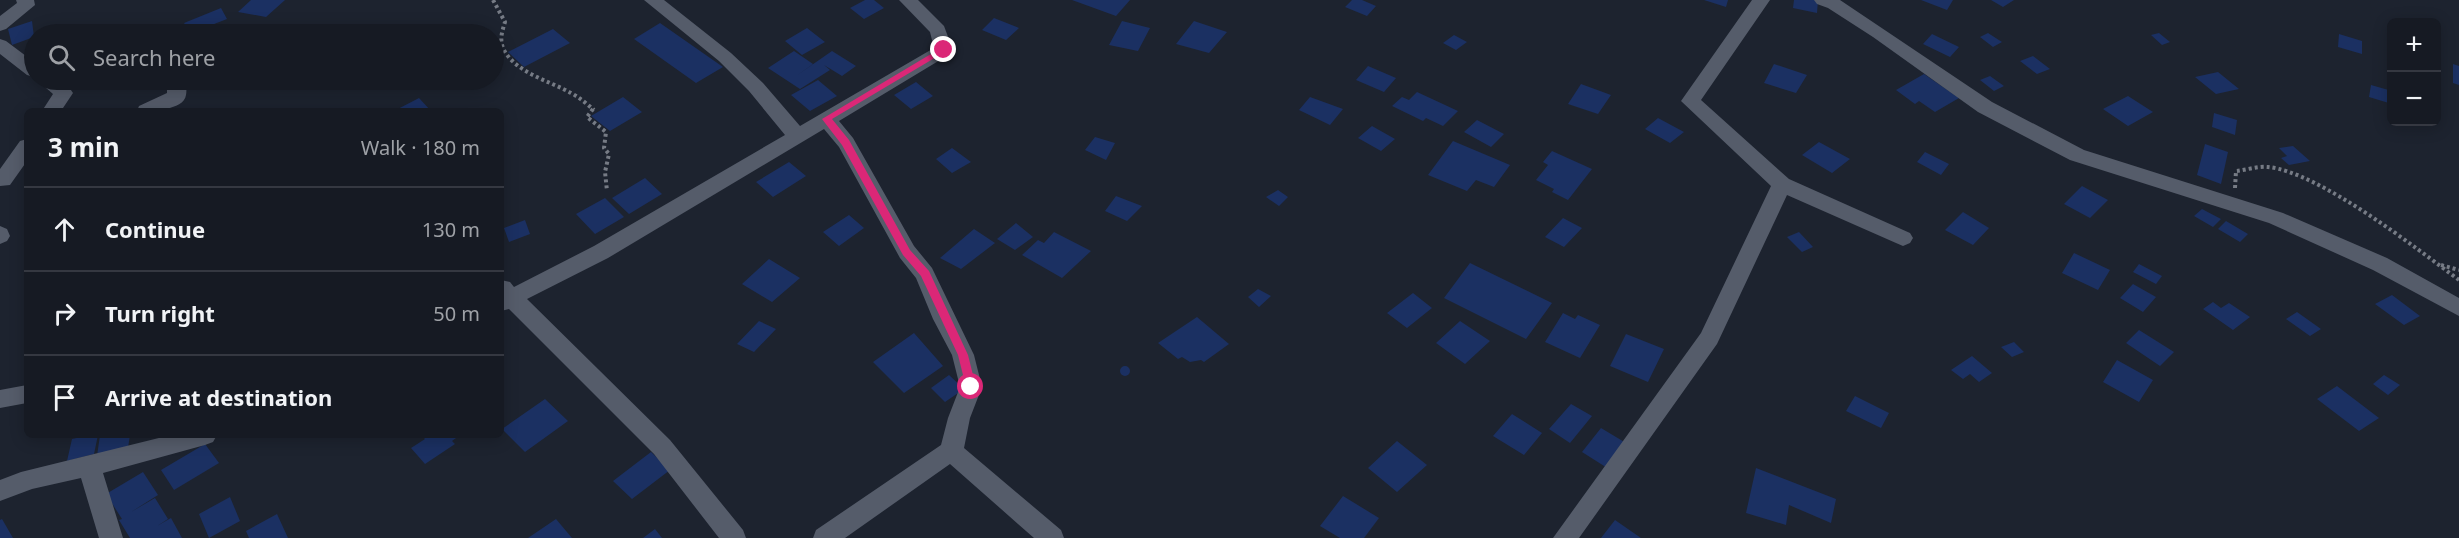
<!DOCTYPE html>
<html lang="en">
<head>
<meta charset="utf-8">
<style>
  body { margin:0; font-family:"Noto Sans",sans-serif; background:#232730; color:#f1f3f6 }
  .controls { position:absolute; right:18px; top:18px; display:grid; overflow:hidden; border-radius:9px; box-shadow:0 3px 15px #0003 }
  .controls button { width:54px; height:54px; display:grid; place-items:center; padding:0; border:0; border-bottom:2px solid #353841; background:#161a23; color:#f1f3f6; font:30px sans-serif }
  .stop { position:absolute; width:18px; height:18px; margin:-14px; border:4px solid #db2777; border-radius:50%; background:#fff }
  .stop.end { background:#db2777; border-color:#fff; box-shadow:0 2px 6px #0008 }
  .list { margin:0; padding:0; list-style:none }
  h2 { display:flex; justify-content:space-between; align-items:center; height:78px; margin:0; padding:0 24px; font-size:26px }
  h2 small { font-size:20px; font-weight:400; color:#9ea1a6 }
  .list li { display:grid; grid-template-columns:39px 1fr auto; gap:18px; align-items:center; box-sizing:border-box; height:84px; padding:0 24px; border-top:2px solid #353841 }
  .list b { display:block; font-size:22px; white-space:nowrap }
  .list em { font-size:20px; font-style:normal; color:#9ea1a6 }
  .icon { flex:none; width:33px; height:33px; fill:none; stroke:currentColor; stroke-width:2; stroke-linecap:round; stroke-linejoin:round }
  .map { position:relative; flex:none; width:2459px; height:538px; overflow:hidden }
  .search { position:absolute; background:#161a23; box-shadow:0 3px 15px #0003; left:24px; top:24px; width:480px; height:66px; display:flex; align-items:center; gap:15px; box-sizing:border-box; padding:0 21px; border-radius:33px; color:#9ea1a6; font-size:22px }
  .panel { position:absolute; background:#161a23; box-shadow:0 3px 15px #0003; left:24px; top:108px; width:480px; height:330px; border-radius:9px }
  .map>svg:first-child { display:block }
  .building { fill:#1b3062 }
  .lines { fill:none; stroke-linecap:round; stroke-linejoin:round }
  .path { stroke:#767b85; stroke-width:4; stroke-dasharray:3 3; stroke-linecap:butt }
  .minor { fill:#555c6a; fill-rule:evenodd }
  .route { fill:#db2777 }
</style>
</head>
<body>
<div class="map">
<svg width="2459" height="538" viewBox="0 0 2459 538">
  <rect width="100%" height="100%" fill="#1d232f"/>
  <path class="building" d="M251 0H285L266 17 238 12Z
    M865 0H874L884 8 864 19 850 8Z
    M1072 0H1130L1116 16Z
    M1352 0H1362L1376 6 1367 16 1345 7Z
    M1704 0H1728L1726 7Z
    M1794 0H1818L1817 13 1793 8Z
    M1921 0H1953L1947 10Z
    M1991 0H2014L2003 7Z
    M221 8 227 19 191 33 184 23Z
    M994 18 1019 28 1006 40 982 30Z
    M32 21 34 37 12 45 8 29Z
    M1122 21 1150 28 1138 51 1109 45Z
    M1194 21 1227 32 1209 53 1176 44Z
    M660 23 723 67 696 83 634 39Z
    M807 28 825 42 802 55 785 41Z
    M553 29 570 43 524 67 508 52Z
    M1988 33 2002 42 1993 47 1980 37Z
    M2159 33 2170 42 2162 45 2151 35Z
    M1932 34 1959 47 1950 57 1923 44Z
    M2339 34 2362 41V54L2338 47Z
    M1454 35 1467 42 1456 50 1443 43Z
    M794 51 813 64 796 76 832 51 856 66 842 76 824 65 830 70 800 89 768 68Z
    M2033 56 2050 69 2037 74 2020 61Z
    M1774 64 1807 75 1796 93 1764 83Z
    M2453 64 2459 66V85L2453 83Z
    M1368 66 1396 78 1384 92 1356 80Z
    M2218 72 2239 89 2216 94 2195 77Z
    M1924 74 1959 98 1935 112 1919 101 1915 104 1896 90Z
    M1990 76 2004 86 1994 91 1980 80Z
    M818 80 837 96 810 111 791 95Z
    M916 82 933 96 911 109 894 95Z
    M1581 84 1611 95 1598 114 1568 104Z
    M2371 85 2392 91V104L2369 97Z
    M1417 92 1458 111 1443 126 1426 118 1423 121 1392 106 1402 97 1409 100Z
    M2128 96 2153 112 2128 126 2103 109Z
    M623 97 642 112 610 131 591 116Z
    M1310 97 1343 109 1330 125 1299 110Z
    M419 98 431 111H394Z
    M2214 113 2237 120 2235 135 2212 127Z
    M1658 118 1684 132 1670 143 1645 129Z
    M1477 120 1504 134 1491 147 1464 132Z
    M1372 126 1395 139 1381 151 1358 138Z
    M1095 137 1115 143 1106 160 1085 150Z
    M1453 141 1510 165 1494 187 1476 180 1467 191 1428 175Z
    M1819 142 1850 159 1832 173 1802 155Z
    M2205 144 2228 152 2221 184 2197 175Z
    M2293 146 2310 161 2289 165 2281 158 2287 156 2279 148Z
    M952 148 971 162 952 173 936 159Z
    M1552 151 1592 169 1568 200 1552 192 1554 189 1536 180 1548 165 1543 162Z
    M1925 152 1949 164 1941 175 1917 162Z
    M789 162 806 176 773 197 756 182Z
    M645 178 662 194 629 214 612 198Z
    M2082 186 2108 200 2090 218 2064 204Z
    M1278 190 1288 197 1279 206 1266 197Z
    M1116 196 1142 206 1127 221 1105 211Z
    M605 198 624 217 595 234 576 214Z
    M2202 209 2221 219 2213 227 2194 216Z
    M1963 212 1989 228 1973 245 1945 230Z
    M849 215 864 228 839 246 823 232Z
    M1563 218 1582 228 1564 247 1545 237Z
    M525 220 530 234 509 242 504 228Z
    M2226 221 2248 234 2240 242 2218 229Z
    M1016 223 1033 237 1015 250 997 239Z
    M974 229 995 243 961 269 940 258Z
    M1054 232 1091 251 1062 278 1022 255 1038 240 1044 243Z
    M1799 232 1813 247 1802 252 1787 237Z
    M2074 253 2110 270 2098 290 2062 273Z
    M769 259 800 278 772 302 742 284Z
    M1470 263 1552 303 1526 339 1444 298Z
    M2139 264 2162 276 2156 284 2133 272Z
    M2133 284 2156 297 2143 312 2120 298Z
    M1258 289 1271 296 1259 307 1248 297Z
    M1413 293 1432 308 1407 328 1387 313Z
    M2392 295 2420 316 2404 325 2375 304Z
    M2213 302 2221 308 2229 303 2250 317 2233 330 2203 309Z
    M2297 312 2321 329 2310 336 2286 319Z
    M1563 313 1575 319 1578 315 1600 325 1580 358 1545 342Z
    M1197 317 1229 344 1204 362 1201 360 1190 362 1182 357 1178 359 1158 343Z
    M759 321 776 329 754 352 737 344Z
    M1460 321 1490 341 1465 364 1436 343Z
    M2139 330 2174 352 2160 366 2126 343Z
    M914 333 943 366 904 393 873 362Z
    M1626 334 1664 349 1648 382 1610 366Z
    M2014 342 2024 352 2012 357 2001 347Z
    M1972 356 1992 373 1979 382 1970 374 1963 379 1951 370Z
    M2117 360 2153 380 2139 402 2103 382Z
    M1120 371a5 5 0 1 1 10 0a5 5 0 1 1-10 0Z
    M949 375 964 389 945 402 931 388Z
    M2384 375 2400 385 2388 395 2373 384Z
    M2337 386 2379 418 2359 431 2317 399Z
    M1855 396 1889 413 1881 428 1846 411Z
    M545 399 568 421 525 452 502 429Z
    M1571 404 1592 416 1570 443 1549 429Z
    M1512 414 1542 433 1524 455 1493 436Z
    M1601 428 1631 446 1612 471 1582 452Z
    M90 435H98L94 454 67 461 72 439Z
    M100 435H130L128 448 97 456Z
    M421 435H460L452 441 455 444 425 464 411 448 425 439Z
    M1397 441 1427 465 1397 492 1368 468Z
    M205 444 219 463 174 490 161 470Z
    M651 452 670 470 632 499 613 481Z
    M1756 468 1836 499 1831 523 1789 505 1786 525 1746 513Z
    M143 472 158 495 131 512 155 498 168 519 157 526 171 518 182 538H130L119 520 122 519 106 494Z
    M1343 496 1379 518 1364 538H1340L1320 526Z
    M230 497 240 521 209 538 199 514Z
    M277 514 288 538H249L246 531Z
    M2 519 13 538H0V520Z
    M556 519 572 538H528Z
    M1615 520 1641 538H1601Z
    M655 529 662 538H643Z"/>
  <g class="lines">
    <path class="path" d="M493 0 505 22C502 32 499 40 504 50 516 73 550 81 571 93 580 98 587 104 594 110
      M593 109 587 117 606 132 604 148 609 154 605 172 607 191
      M2235 188 2236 171C2246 170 2258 166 2268 167 2319 172 2416 248 2459 280
      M2441 265 2459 270"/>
    <path class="minor" d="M16 0H34L35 5 6 29 0 31V16L17 3Z
      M644 0H664L731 53 763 83 800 126 934 48 930 32 899 0H918L944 26 953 50 950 54 839 121 853 138 914 246 932 268 974 355 982 387 970 418 964 448 1061 530 1064 538H1034L950 464 845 538H813L816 530 941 445 948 418 960 387 952 355 933 319 916 278 900 258 839 147 824 129 608 258 527 299 670 440 743 530 746 538H719L654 454 509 309 501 311V280L510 282 514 287 594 246 785 135 749 91 719 61Z
      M1752 0H1770L1701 100 1789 179 1910 233 1913 238 1910 243 1903 246 1896 243 1787 195 1717 344 1579 538H1553L1701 333 1771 186 1681 101Z
      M1814 0H1840L1992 102 2084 150 2283 213 2387 258 2459 298V316L2373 270 2269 223 2070 160 1978 112 1873 37 1828 8 1817 4Z
      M0 39 6 41 34 62V77L27 75 0 54Z
      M37 80C51 79 65 79 73 93L61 111H42L53 94Z
      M167 80H185C186 84 187 90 186 95 184 111 149 111 137 111L139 106 167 93Z
      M27 139V161L10 185 0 186V169L20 141Z
      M0 226 7 229 10 236 7 241 0 244Z
      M27 385V403L0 408V390Z
      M171 435H217L213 442 205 445 103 473 123 538H99L81 478 32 489 0 501V480L21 472Z"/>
  </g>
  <path class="route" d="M941 48 948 50 832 119 849 140 910 250 929 271 968 355 976 387 971 391 966 387 958 355 921 276 903 255 842 145 822 119Z"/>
</svg>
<div class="controls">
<button>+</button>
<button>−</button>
</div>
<div class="stop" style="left:971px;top:387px"></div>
<div class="stop end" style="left:944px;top:50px"></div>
<div class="search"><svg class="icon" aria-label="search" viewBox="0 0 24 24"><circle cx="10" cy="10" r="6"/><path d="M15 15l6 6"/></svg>Search here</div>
<section class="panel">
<h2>3 min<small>Walk · 180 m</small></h2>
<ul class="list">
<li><svg class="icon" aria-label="ahead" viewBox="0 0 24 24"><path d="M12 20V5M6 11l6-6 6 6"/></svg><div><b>Continue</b></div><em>130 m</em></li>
<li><svg class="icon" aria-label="right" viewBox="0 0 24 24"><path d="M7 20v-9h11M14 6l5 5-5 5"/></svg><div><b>Turn right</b></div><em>50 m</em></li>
<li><svg class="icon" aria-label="arrive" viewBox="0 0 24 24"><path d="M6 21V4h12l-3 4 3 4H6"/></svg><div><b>Arrive at destination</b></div></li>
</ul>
</section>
</div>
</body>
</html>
